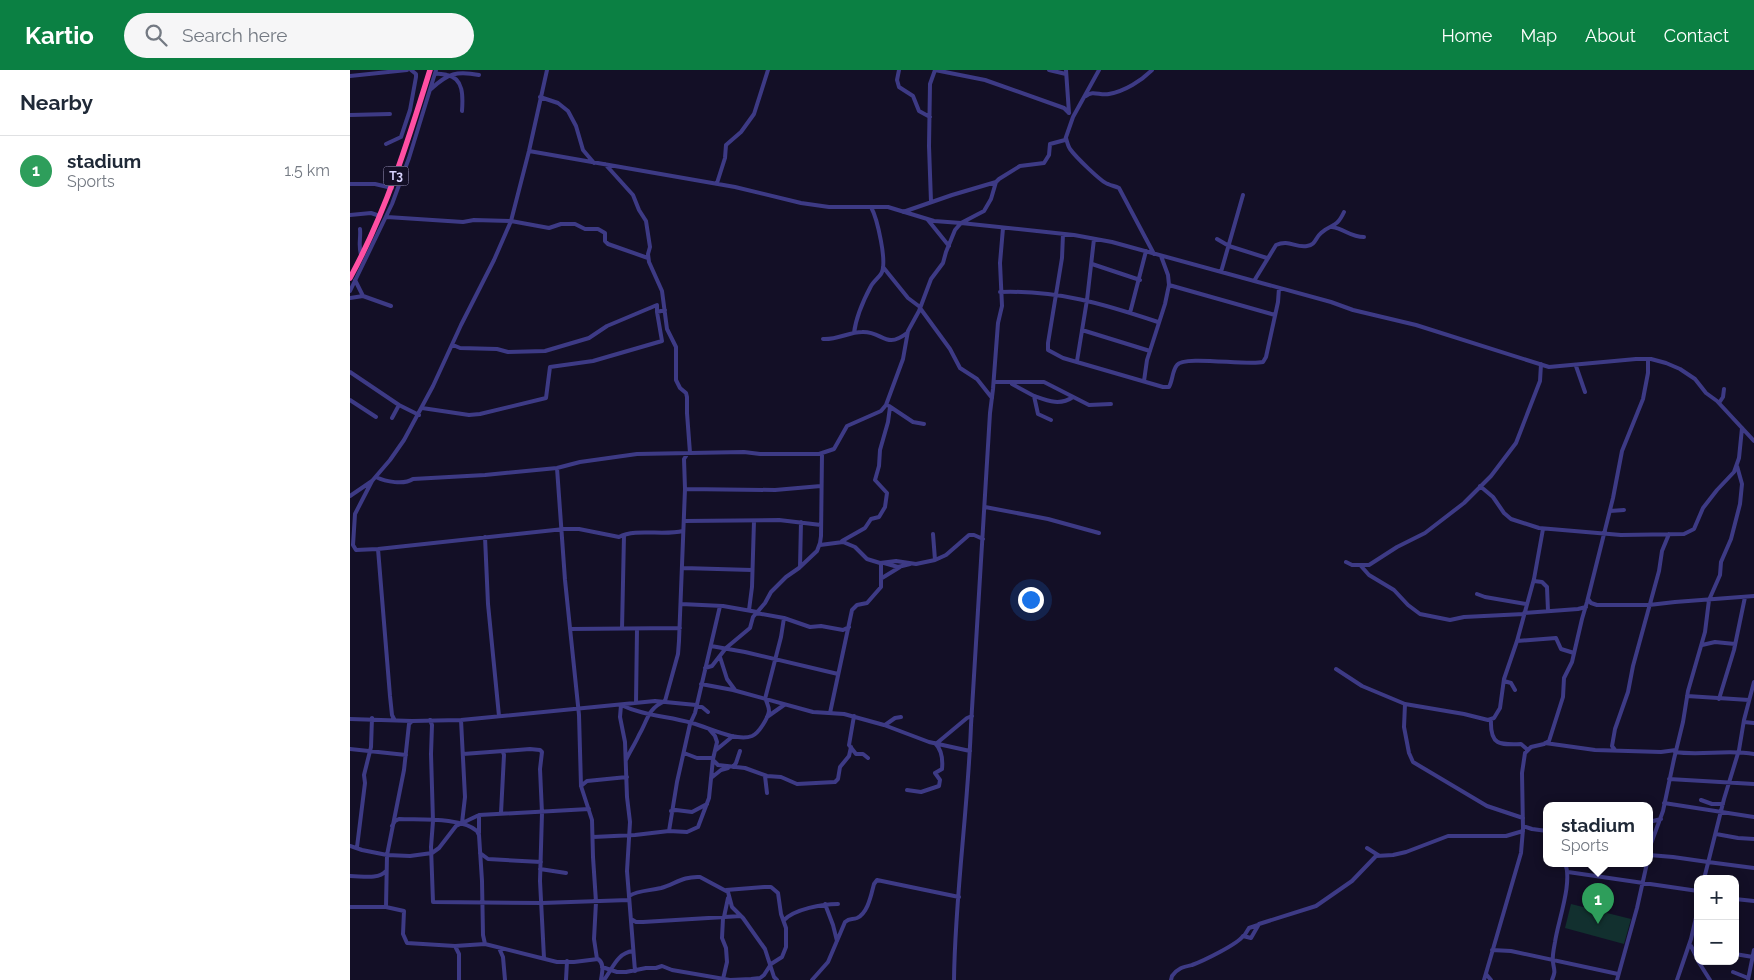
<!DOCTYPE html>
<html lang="en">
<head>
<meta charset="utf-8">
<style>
  body { margin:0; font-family:Raleway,sans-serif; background:#f6f6f7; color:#1f2937 }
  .controls { position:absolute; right:15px; bottom:15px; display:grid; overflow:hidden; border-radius:10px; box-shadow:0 2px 12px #0003 }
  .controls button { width:45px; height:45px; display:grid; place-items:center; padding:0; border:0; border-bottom:1px solid #e0e1e3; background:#fff; color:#1f2937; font:25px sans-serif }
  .you { position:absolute; left:680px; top:529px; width:18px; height:18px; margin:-12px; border:4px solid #fff; border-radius:50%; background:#1a73e8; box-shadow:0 0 0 8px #1a73e833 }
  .badge { display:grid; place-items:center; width:32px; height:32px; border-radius:50%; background:#0b8043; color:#fff; font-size:16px; font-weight:700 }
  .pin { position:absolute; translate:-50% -41px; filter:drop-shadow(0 1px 2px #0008) }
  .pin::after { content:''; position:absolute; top:26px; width:18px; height:15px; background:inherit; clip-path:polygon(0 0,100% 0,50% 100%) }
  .popup { position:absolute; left:1193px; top:732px; width:110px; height:65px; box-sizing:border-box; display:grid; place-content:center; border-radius:10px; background:#fff; filter:drop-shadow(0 1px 4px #0005); font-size:16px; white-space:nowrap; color:#747a83 }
  .popup b { font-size:19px; color:#1f2937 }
  .popup::after { content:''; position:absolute; left:50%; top:100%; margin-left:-10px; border:10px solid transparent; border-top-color:#fff }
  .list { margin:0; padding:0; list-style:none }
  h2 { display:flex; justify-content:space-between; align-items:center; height:65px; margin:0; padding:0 20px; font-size:21px }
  h2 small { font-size:16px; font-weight:400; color:#747a83 }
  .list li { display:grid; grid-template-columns:32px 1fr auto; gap:15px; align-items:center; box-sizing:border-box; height:70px; padding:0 20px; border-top:1px solid #e0e1e3 }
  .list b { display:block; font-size:19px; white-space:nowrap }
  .list p { margin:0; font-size:16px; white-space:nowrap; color:#747a83 }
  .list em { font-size:16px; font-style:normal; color:#747a83 }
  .icon { flex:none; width:28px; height:28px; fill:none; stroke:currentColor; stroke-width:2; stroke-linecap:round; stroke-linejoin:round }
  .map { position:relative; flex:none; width:1404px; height:910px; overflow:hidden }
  header { display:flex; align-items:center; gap:30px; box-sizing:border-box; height:70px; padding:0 25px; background:#0b8043; color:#fff }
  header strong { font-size:24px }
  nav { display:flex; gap:28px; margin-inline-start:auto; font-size:18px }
  .search { width:350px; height:45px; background:#f6f6f7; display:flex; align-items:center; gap:12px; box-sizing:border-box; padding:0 18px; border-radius:28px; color:#747a83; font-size:19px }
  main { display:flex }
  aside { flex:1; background:#fff }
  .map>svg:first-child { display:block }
  .green { fill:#12302f }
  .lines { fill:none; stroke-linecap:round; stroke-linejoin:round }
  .minor { stroke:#3d3a85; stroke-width:4 }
  .highway { stroke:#ff4fa3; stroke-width:5.5 }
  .labels { text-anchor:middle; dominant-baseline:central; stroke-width:4.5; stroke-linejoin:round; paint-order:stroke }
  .shield { fill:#130f26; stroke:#9e99be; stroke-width:1 }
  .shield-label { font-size:12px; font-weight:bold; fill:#d9d4ff }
</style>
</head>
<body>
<header>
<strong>Kartio</strong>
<div class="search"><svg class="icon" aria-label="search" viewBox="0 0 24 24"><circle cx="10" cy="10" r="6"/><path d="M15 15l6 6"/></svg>Search here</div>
<nav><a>Home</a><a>Map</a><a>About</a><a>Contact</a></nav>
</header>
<main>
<aside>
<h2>Nearby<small></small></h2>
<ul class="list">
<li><span class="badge" style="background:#2e9e5b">1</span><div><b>stadium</b><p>Sports</p></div><em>1.5 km</em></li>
</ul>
</aside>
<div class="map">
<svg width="1404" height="910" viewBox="0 0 1404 910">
  <rect width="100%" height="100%" fill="#130f26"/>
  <path class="green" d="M1221 834 1281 849 1274 874 1215 858Z"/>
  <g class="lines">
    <path class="minor" d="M549 0 547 10 549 17 563 26 569 41 580 47
      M585 0 635 10 714 38 719 43
      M699 0 716 4
      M716 0 719 43
      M85 4C89 3 92 4 97 5 114 8 113 27 112 41
      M0 6 57 0
      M81 19C98 3 107 1 129 5
      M736 26C743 20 750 26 759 24 775 21 791 11 802 0
      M190 27 208 33 218 41 226 56 233 80 244 93
      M0 45 40 44
      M716 68C717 72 718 76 720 79 725 86 751 112 758 114 762 116 765 116 769 118L804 184
      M36 74 51 67 60 40 66 7V4L61 0
      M179 81 385 117 451 133 479 137H538L584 151 611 153 724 165 762 172 981 232 1003 240 1066 255 1199 297 1286 289H1301L1316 293 1330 299 1345 309 1356 323 1367 331 1404 371
      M255 94 283 125 289 140 296 151 300 177 298 184 299 192 312 221 317 259 326 277V310L330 318 336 323 337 327V343L340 383
      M367 113 375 88 376 75 391 62 404 44 418 0
      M0 114H25L42 118
      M581 132 579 76 580 14 585 0
      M553 142 602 125 646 112
      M0 145 21 143 30 146
      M37 147 113 152 124 150 161 151 199 158 211 154H225L235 159H248L255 163V171L258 174 298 188
      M578 150 599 176
      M982 157C995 159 1000 167 1014 167
      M10 159C11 169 8 174 11 185
      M713 164 712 188 698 273V280L713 288 813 317H819C823 310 822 301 827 295 834 285 897 296 913 292L916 287 928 232 929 218
      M867 169 879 176 917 188
      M742 194 790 210
      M533 197 558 228 570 237
      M871 202 893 125
      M5 210 13 226
      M904 211 926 175C939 169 945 178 957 176 966 175 965 168 971 163 982 153 986 159 994 142
      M819 215 925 245
      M0 221 42 134 59 88 86 0
      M650 222C708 220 754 234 808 252
      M0 228 13 226 41 236
      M570 238 600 279 610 298 627 309 642 328
      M780 243 796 181
      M732 260 800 281
      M504 263C506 247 513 231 521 216 523 212 528 208 531 204 538 193 527 148 521 137
      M473 269C487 270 499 262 512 262 533 261 535 280 557 263
      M103 275 110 278 147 279 158 282 195 281 239 268 257 256 307 235V242L315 240
      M727 291 737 230 744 169
      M1226 296 1235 322
      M0 302 49 335 69 345
      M794 311 797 290 815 234 819 215 818 205 811 186
      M644 312H694L739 335 761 334
      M662 314 684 326 688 344 701 350
      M684 326C698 331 710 336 723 327
      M0 330 26 347
      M1369 333 1373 327 1374 319
      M539 336 563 352 574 354
      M72 338 119 345 130 344 196 328 200 297 243 291 312 271 307 242
      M42 348 49 335
      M207 398 215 510 229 645 231 716 242 750 243 787 246 832 244 869 247 889
      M26 407C36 412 54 415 63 409L135 405 207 398 230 392 287 384 394 382 410 384H469L484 379 497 356 531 341 536 335 553 289 558 261 569 241 581 209 593 193 596 182 605 160 611 153 634 141 641 129 646 112 649 109 670 96 694 93 699 85 700 74 715 70 723 47 749 0
      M22 411 5 444 3 475 6 480 28 479 214 459H229L269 467C286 458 313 466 333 461
      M1130 416 1143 427 1154 443 1161 449 1189 458 1271 465 1334 464 1344 459 1353 438 1367 420 1384 402 1389 388 1392 358
      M335 419 425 420 471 416
      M0 426 22 411 40 390 54 370 83 316 111 255 144 190 161 151 179 81 197 0
      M635 437 698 449 749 463
      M1260 441 1274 440
      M334 451 429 450 471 455
      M583 464 585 490
      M135 467 138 534 149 646
      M492 471 515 458 521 449 529 447 535 437 537 423 525 410 529 396 530 380 538 352 540 337
      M470 475 493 472 505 477 517 489 530 493 546 491 566 494 585 490 596 485 619 465H624L633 469
      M28 479 40 626 42 645 44 649
      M996 492 1002 495H1019L1047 477 1075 463 1114 433 1141 406 1166 373 1190 311 1191 294
      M534 493 548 497 560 494
      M1011 496 1019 505 1044 520 1058 535 1070 544 1100 550 1114 547 1174 544
      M450 497 451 452
      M333 498 402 500
      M532 508 550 497
      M1184 511 1192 512 1197 517 1198 541
      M1127 524 1135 527 1176 534
      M1238 529 1241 533 1247 535H1299L1325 532 1404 526
      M331 534 373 536 407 542
      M399 540 402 517 404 451
      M406 543 434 548 460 557 471 556 493 560 499 557
      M1174 543 1228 539 1236 537
      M220 559 330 558
      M272 559 274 465
      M1167 571 1206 568 1211 579 1224 583
      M1352 575 1365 572 1385 574
      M361 576 395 582 488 604
      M370 587 377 609 385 620
      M355 598 362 596 376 578 400 558 403 547 415 533 421 522 436 507 449 498 467 481 470 473 471 466 472 384
      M986 599 1012 616 1055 634 1114 644 1138 650 1144 648 1150 638 1154 609 1167 571 1184 509 1193 459
      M1154 611 1161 613 1165 620
      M351 614 383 620 463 642 494 644 534 655 579 672 620 681
      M1337 626 1399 630
      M415 629 431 567 434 548
      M1369 629 1384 580 1395 527
      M286 633 287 559
      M1055 634 1054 657 1059 683 1063 692 1137 736 1173 748
      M346 637H352L358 642
      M480 643 502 540 507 535 517 533 531 517V493
      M504 646 499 675 506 684H513L518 688
      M417 647 434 635
      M0 649 62 651 111 650 305 631 346 635
      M80 650 82 655 81 684 83 751 81 777 83 832 192 833 279 830
      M111 650 115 727 112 753
      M1141 650C1140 675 1149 675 1171 674L1178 680
      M1394 652 1404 653
      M535 655 545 648 551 647
      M587 673 617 648 622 646
      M1195 673 1245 680 1311 682 1326 680
      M0 679 56 685
      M366 680 383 666
      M1265 680 1262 676 1265 659 1278 622 1283 596 1309 501 1312 481 1319 464
      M1325 682C1351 686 1378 679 1404 684
      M334 683 347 688H363
      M113 684 180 679 190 680 192 682 190 699 192 743 190 811 194 888
      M276 690C280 681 285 674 289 665 298 650 297 639 315 631L328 584 329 571 335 419 334 389 338 383
      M364 691 368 695 395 698 417 706 431 707 447 714 485 712 488 709 490 697 499 686 501 677
      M383 697 386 693 390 681
      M415 706 417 723
      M361 708 371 700 378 698
      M1319 709 1404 714
      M231 716 237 711 277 707
      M557 720 571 722 589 716 590 710 585 703 592 699C593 689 592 680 585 673
      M1351 730 1362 734H1373
      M1314 733 1404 747
      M321 741 326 740 342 742 357 734
      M151 743 154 685 153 682
      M1299 752 1311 749
      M42 756 45 751 49 749C70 750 111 747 127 761L129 765 132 811 133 865 135 874
      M1173 756 1182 759 1197 761
      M319 761 327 712 340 654 345 643 370 536
      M129 763V745
      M1366 764 1388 768 1404 769
      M243 767 285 765 319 761 337 762 348 757 359 728 363 689 367 672 365 666 359 659
      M0 776 12 780 37 785 60 786 82 783 89 778 106 756 129 745 239 739
      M7 777 15 713 14 705 21 677 22 648
      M1017 778 1028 785
      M1299 779 1313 741 1324 689 1333 652 1338 621 1355 562 1359 530 1370 505 1371 492 1381 469 1390 434 1392 414 1387 396
      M130 783 138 789 191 792
      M1299 785 1323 787 1358 792
      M1358 792 1404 798
      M190 799 216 803
      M1218 802 1348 821
      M0 806C12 806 28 810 36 801
      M1354 809 1374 729 1389 680 1394 650 1404 612
      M279 826C289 820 299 821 311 818 325 814 333 806 350 807L378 822 382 837 393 848 415 879 424 907 427 910
      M1385 829 1404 831
      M475 834 483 855 487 871
      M0 837H36L54 841 53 864 57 873 105 876 135 874 207 892H224L248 889C255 894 252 902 251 910
      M36 837 37 785 54 700 59 654 62 651
      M374 847 378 828
      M373 848 372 868 376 878 377 892 373 909
      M281 849 286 852H293L391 846
      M434 850C445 839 472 834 488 834
      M894 866 899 858 908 855
      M105 876 109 884V910
      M1341 876 1348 890
      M149 878 153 887 155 910
      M1142 880 1161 881 1268 904
      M1385 884 1403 887
      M1348 891 1360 910
      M252 897 267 902H276L296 898H306L312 896 322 900 380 910 401 909 410 908 414 905 421 894 432 887 436 877V858L431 844 428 823 421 817H414L376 820
      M285 901 277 801 280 752 277 727 275 672 270 647 271 635C294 646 318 646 342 653 358 657 386 672 402 666 409 663 418 648 419 641 419 637 417 633 416 630
      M1383 902 1398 908
      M1136 904 1141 910
      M216 910 217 891
      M254 910C263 898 267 883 283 881
      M462 910 478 892 495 852C500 848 502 850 507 848 518 843 521 825 524 814L527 810 609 827
      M604 910C605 825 618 740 621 655L640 343 643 319 648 253 652 236 650 193 653 158
      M821 910 822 906C828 898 833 897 842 895 853 891 888 874 893 866L901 868 909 854 966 836 1002 811 1026 786 1043 785 1056 782 1098 766H1156L1173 761
      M1134 910 1171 783 1173 759 1172 703 1175 683 1181 677 1194 674 1199 671 1213 627 1214 608 1222 592 1232 549 1237 532 1263 428 1272 381 1293 329 1298 303V289
      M1202 910C1206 900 1204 901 1203 892 1202 886 1204 878 1205 872 1208 851 1223 812 1215 793
      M1267 910 1287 838 1297 793
      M1327 910 1341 869 1348 839
      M1398 910 1404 880"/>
    <path class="highway" d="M0 208C36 142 58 71 80 0"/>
  </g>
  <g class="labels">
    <rect class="shield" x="33.5" y="96.5" width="25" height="19" rx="4"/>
    <g class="shield-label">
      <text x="46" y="106">T3</text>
    </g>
  </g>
</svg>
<div class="controls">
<button>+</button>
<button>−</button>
</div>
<div class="you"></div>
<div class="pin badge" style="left:1248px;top:854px;background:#2e9e5b">1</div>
<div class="popup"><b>stadium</b>Sports</div>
</div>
</main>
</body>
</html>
